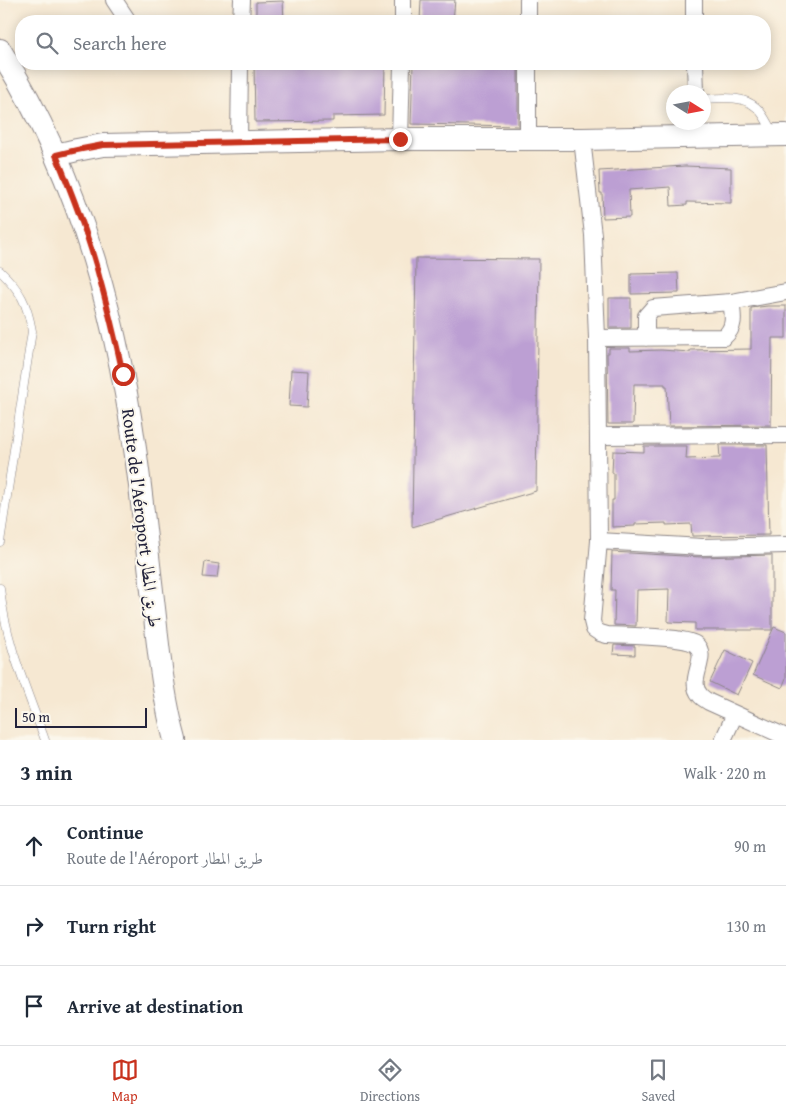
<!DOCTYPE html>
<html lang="en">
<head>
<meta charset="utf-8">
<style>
  body { margin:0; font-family:"Gentium Book Plus",Amiri,serif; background:#f6f6f7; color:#1f2937 }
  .compass { position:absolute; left:666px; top:85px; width:45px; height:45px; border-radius:50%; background:#fff; box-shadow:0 2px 12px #0003; rotate:101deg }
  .scale { position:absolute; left:15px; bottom:12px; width:132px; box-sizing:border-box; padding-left:5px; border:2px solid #22223b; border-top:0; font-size:14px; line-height:18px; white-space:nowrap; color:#22223b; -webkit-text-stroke:4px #fbf7ec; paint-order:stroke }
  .stop { position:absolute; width:15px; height:15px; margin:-11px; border:4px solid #c8321e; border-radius:50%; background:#fff }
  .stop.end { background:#c8321e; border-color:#fff; box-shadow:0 1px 5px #0008 }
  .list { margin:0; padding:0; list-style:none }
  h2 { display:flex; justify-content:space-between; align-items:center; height:65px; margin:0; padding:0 20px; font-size:21px }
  h2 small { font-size:16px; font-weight:400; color:#747a83 }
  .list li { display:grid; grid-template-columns:32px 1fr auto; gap:15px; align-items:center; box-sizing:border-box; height:80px; padding:0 20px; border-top:1px solid #e0e1e3 }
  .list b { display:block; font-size:19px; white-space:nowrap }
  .list p { margin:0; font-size:16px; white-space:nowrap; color:#747a83 }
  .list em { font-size:16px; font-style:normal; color:#747a83 }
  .icon { flex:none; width:28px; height:28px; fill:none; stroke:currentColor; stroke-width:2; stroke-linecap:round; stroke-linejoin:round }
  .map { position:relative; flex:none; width:786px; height:740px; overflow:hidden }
  .search { position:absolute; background:#fff; box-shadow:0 2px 12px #0003; left:15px; right:15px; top:15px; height:55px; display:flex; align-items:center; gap:12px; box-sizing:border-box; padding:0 18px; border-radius:20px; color:#747a83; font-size:19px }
  .sheet { height:305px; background:#fff }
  nav { display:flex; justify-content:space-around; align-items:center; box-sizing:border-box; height:70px; border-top:1px solid #e0e1e3; background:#fff; font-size:14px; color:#747a83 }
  nav a { display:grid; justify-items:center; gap:2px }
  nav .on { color:#c8321e }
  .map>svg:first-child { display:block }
  .building { fill:#bc9fd3 }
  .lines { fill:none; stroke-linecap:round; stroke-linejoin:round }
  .lane-casing { stroke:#8c8586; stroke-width:9 }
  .street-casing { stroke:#8c8586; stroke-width:18 }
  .secondary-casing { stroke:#8c8586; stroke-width:24 }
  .lane { stroke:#fff; stroke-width:8 }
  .street { stroke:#fff; stroke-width:16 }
  .secondary { stroke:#fff; stroke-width:22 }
  .route { stroke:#c8321e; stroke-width:6 }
  .labels { text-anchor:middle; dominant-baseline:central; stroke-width:4; stroke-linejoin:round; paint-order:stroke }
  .street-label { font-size:18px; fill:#22223b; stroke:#fbf7ec }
</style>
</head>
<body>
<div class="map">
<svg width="786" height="740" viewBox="0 0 786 740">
  <rect width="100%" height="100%" fill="#fbf7ec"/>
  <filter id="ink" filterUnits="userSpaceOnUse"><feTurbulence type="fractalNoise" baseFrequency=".02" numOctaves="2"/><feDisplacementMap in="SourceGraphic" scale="10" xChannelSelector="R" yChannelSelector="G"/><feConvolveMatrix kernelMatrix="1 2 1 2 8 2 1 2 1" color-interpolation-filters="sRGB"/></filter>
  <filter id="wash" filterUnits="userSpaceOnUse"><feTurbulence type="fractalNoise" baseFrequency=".0096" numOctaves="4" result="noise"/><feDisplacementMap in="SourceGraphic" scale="20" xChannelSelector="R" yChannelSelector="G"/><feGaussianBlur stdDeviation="1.12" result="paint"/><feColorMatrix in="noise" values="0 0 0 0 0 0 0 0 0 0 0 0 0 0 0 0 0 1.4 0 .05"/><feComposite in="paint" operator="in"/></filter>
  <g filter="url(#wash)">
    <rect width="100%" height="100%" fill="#f6e8d2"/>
    <g id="blocks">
      <path class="building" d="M421 0H455L453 21H420Z
        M283 1 284 21H256V2Z
        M254 64H385L384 115 333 116V121L255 122Z
        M413 64H518V126L411 124Z
        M685 166 731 168V203L687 202V205L671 206 670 187 629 190 630 217 603 218 602 193H600L599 171Z
        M416 258 539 259 536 491 412 527Z
        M678 273 679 293 631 294V274Z
        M609 298H631V328H609Z
        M768 306H786V338H772L771 425 669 426 667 386H665V384H634L633 424H608L607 353H609V348H630V351L661 350 690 352V350L751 349V308Z
        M291 370 309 371 307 407 289 406Z
        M719 445H767L769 535 692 536 691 524 666 525V523L635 524V526L612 527V500H614V473H612L613 451 644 452V446H687L686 459 720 458Z
        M612 552 701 557 772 555V630H695V623L668 622 669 589 637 590 636 626 614 625 615 590H611Z
        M205 562 219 564 217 578 203 577Z
        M774 627 786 632V678L782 688 753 675Z
        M614 645 635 646V655L613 654Z
        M725 650 752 663 737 695 710 682Z"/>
    </g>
  </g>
  <g filter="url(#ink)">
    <use href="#blocks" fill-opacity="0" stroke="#8c8586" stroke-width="1"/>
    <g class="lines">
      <defs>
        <path id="lane" d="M704 99C721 98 743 95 757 108 763 113 768 124 772 131
          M0 271C21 291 27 303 32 331L0 542
          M0 588C5 641 27 690 45 740"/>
        <path id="street" d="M114 0 128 21
          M694 0V21
          M241 21 242 0
          M403 21V0
          M528 21V0
          M695 64 696 92
          M400 139 402 64
          M528 139V64
          M582 139 593 235 597 338 599 541 592 621 594 629 600 633 607 635C624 636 683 636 695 644 711 656 686 680 700 695 702 698 706 700 709 702L786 737
          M239 143 240 64
          M597 338 724 337C736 327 733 315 731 302
          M646 338V316L653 308 731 302 786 292
          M598 436 786 435
          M599 541 702 547 786 545
          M723 740 735 714"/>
        <path id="secondary" d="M0 50C83 183 121 331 140 486 145 529 150 573 155 617 159 658 164 700 175 740
          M56 155 77 150 103 145 400 139H582L786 135"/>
      </defs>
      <use href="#lane" class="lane-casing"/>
      <use href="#street" class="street-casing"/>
      <use href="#secondary" class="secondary-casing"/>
      <use href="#lane" class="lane"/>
      <use href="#street" class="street"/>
      <use href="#secondary" class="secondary"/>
    </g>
  </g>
  <g class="lines" filter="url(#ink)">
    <path class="route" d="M123 374C115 337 106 301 96 265 85 227 71 191 56 155L77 150 103 145 400 139"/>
  </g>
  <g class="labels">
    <g class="street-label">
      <text transform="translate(142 518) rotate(83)">Route de l'Aéroport طريق المطار</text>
    </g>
  </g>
</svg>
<svg class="compass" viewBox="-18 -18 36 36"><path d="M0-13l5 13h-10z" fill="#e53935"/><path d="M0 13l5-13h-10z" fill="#747a83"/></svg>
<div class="scale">50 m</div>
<div class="stop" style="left:123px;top:374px"></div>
<div class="stop end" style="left:400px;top:139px"></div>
<div class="search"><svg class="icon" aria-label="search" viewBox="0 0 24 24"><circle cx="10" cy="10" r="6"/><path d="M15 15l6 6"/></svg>Search here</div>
</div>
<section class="sheet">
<h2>3 min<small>Walk · 220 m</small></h2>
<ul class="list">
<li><svg class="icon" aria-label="ahead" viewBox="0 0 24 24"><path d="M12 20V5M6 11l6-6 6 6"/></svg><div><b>Continue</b><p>Route de l'Aéroport طريق المطار</p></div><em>90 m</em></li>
<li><svg class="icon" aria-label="right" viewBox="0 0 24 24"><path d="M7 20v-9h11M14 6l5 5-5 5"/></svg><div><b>Turn right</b></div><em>130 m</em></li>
<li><svg class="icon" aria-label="arrive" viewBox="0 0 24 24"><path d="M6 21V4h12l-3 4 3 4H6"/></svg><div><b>Arrive at destination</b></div></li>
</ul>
</section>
<nav>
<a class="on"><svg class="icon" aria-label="map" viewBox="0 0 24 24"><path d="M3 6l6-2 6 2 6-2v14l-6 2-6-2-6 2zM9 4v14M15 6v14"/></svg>Map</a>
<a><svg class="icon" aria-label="directions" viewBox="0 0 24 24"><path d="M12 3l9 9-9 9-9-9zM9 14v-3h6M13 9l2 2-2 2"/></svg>Directions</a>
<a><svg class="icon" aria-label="saved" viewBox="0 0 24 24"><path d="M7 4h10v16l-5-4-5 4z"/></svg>Saved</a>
</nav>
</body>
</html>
